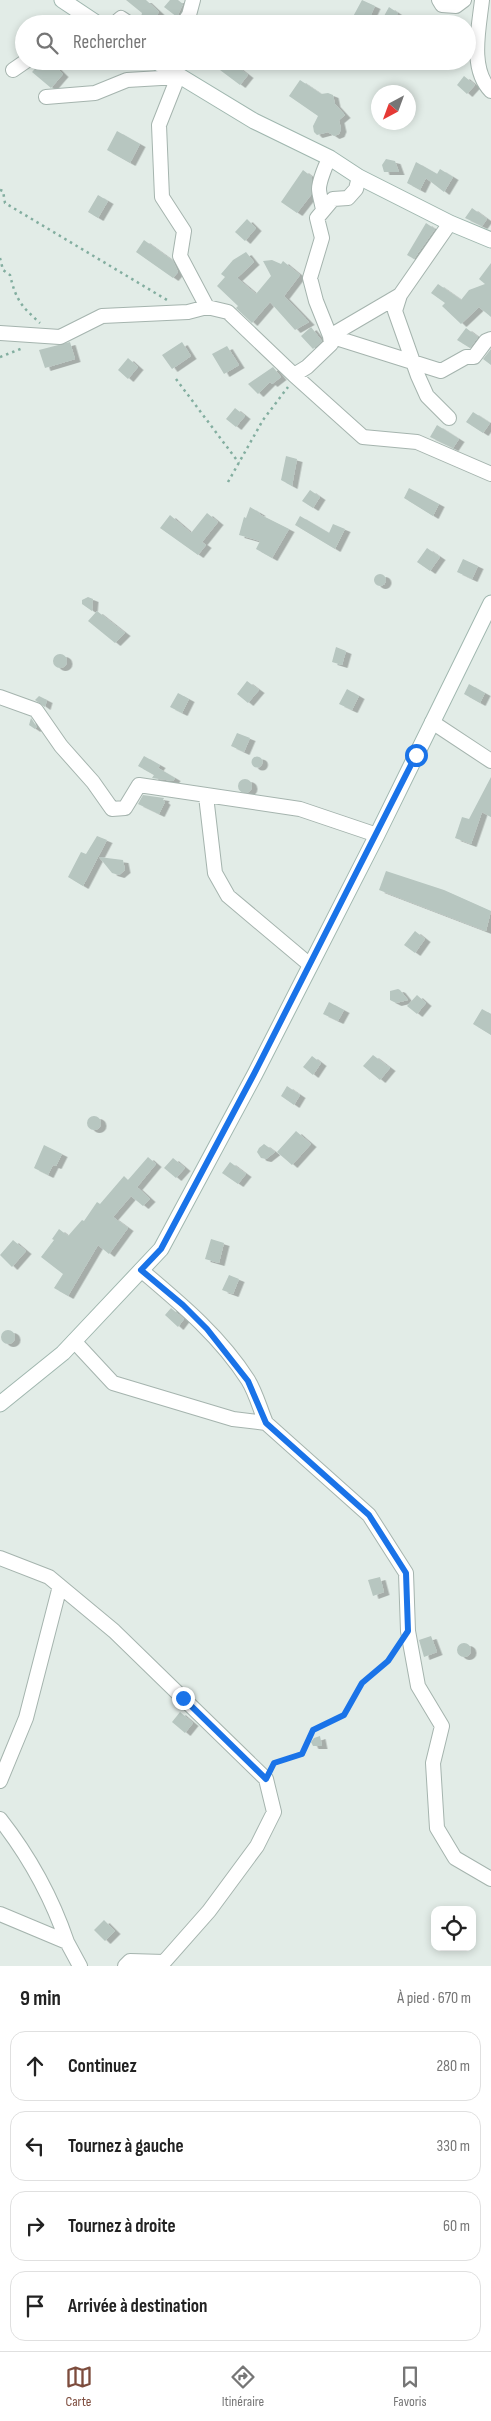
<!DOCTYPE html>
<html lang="fr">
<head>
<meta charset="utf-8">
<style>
  body { margin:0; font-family:"Sofia Sans Condensed",sans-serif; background:#f2f2f2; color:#222 }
  .controls { position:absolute; right:15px; bottom:15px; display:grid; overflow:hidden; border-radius:10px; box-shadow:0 2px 8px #0003 }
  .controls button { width:45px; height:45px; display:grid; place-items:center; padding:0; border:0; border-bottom:1px solid #e0e0e0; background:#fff; color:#222; font:25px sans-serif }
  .compass { position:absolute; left:371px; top:85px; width:45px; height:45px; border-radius:50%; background:#fff; box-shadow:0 2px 8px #0003; rotate:221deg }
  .stop { position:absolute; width:15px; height:15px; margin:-11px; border:4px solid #1a73e8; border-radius:50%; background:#fff }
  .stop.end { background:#1a73e8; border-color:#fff; box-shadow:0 1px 5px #0008 }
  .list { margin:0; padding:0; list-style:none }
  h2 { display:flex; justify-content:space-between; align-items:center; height:65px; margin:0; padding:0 20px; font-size:21px }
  h2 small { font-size:16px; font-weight:400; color:#767676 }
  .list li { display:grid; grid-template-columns:32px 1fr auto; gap:15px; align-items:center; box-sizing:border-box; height:70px; margin:0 10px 10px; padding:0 10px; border:1px solid #e0e0e0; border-radius:15px }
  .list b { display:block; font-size:19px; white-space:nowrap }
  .list em { font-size:16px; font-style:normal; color:#767676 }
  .icon { flex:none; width:28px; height:28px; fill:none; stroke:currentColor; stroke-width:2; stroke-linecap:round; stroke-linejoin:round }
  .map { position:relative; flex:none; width:491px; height:1966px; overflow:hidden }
  .search { position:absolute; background:#fff; box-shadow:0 2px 8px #0003; left:15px; right:15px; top:15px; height:55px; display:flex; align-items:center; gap:12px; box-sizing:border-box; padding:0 18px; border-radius:28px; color:#767676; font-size:19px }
  .sheet { height:385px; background:#fff }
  nav { display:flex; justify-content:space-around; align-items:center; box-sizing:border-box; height:70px; border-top:1px solid #e0e0e0; background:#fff; font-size:14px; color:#767676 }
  nav a { display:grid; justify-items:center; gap:2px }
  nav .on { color:#7d4c3d }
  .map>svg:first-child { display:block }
  .building { fill:#b7c6c0; filter:url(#shadow) }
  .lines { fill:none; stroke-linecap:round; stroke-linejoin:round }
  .street-casing { stroke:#a5b4ae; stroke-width:16 }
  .secondary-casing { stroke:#a0b7af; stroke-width:17 }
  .path { stroke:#83aea0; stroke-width:2.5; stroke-dasharray:2.5 4; stroke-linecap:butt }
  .street { stroke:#fff; stroke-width:14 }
  .secondary { stroke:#fff; stroke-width:15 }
  .route { stroke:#1a73e8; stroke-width:6 }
</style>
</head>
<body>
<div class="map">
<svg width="491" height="1966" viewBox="0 0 491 1966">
  <defs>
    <filter id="shadow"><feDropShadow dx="5.5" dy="3" stdDeviation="0" flood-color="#0004"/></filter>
  </defs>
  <rect width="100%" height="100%" fill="#e2ece7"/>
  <path class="building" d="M126 0H146L159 12 150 24H139L142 13Z
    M170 0H178L183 4 177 17 164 7Z
    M362 0 375 6 369 19 365 17 360 24H349Z
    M389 7 398 13 392 22 384 16Z
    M42 61H50L63 74 51 88 32 72Z
    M208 61H230L248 75 240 85Z
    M464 76 475 85 467 94 457 85Z
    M300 80 321 94 328 93 333 95 335 104 345 115 339 120 341 129 339 134 334 136 328 132 317 135 314 132 313 126 318 116 289 96Z
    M117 131 140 144 130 163 107 150Z
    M386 159 395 161 399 172H384L382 165Z
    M416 162 437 174 440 169 453 177 444 192 426 178 420 190 407 183Z
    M303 170 312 177 311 195 297 213 281 202Z
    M98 195 108 201 98 218 88 212Z
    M472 208 487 219 482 226 465 218Z
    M247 219 256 228 245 241 235 232Z
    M426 223 435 229 414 259 407 255Z
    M144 240 173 261 178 272 173 278 136 252Z
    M246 252 254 262 237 278 256 294 271 276 263 261 272 260 281 264 283 261 300 275 284 296 309 322 295 330 270 302 252 323 236 308 238 306 217 286 225 277 221 274 233 260Z
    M491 263V317L479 307 461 324 442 306 445 303 431 293 438 284 461 300 469 290 485 284 479 279Z
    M311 327 322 341 313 349 301 336Z
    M466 328 478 337 470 348 457 340Z
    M70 342 75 359 45 368 39 350Z
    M182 342 191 356 172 369 162 355Z
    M227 346 239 365 224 374 212 354Z
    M491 349V365L483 359Z
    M128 358 138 367 128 379 118 370Z
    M273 367 281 377 272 384 270 382 258 394 248 384Z
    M235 408 245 416 236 427 226 419Z
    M473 412 490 423 483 433 466 422Z
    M437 425 459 439 453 448 430 437Z
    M286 456 297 459 292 486 281 480Z
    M409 488 439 504 433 516 404 498Z
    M310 490 320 497 313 508 302 501Z
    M250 507 260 513 259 514 289 529 272 558 256 549 260 541 239 535 244 517 246 518Z
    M207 513 218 522 202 542 206 545 198 555 160 528 170 515 191 533Z
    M300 516 329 533 333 524 345 529 335 549 295 525Z
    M427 548 440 557 430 571 417 562Z
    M463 559 478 566 472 579 457 572Z
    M374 580a6 6 0 1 1 12 0a6 6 0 1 1-12 0Z
    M88 597 93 599 92 611 82 604V600Z
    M97 611 125 633 115 643 88 621Z
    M336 647 346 651 342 665 332 662Z
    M53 661a7 7 0 1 1 14 0a7 7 0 1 1-14 0Z
    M247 681 259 690 248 703 237 694Z
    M469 684 485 693 480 703 464 694Z
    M347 689 359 696 352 710 339 704Z
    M178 693 189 699 182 713 170 707Z
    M39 696 47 700 45 707 35 700Z
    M31 718 37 727 35 729 29 725Z
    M237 733 250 738 244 752 231 746Z
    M144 756 160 765 158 768 175 778 173 781 152 778 154 775 138 766Z
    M251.5 762a5.5 5.5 0 1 1 11 0a5.5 5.5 0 1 1-11 0Z
    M491 777V817L482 812 471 844 455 838 462 817 469 819Z
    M238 786a7 7 0 1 1 14 0a7 7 0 1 1-14 0Z
    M143 795 164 798 163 800 165 802 159 814 138 804Z
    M97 836 107 840 83 886 68 877 81 852 86 854Z
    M99 857 123 860 125 870 119 875 112 873Z
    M386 871 444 890 491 911 486 931 379 890Z
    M415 931 425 939 415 953 404 945Z
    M398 989 400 990 408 1000 396 1003 390 1000V991Z
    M417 995 426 1003 417 1014 407 1006Z
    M329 1002 344 1010 338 1021 323 1014Z
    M482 1009 491 1014V1035L473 1024Z
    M373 1055 390 1068 380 1080 363 1066Z
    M312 1056 321 1063 313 1075 303 1067Z
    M287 1086 300 1095 294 1105 281 1096Z
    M87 1123a7 7 0 1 1 14 0a7 7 0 1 1-14 0Z
    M296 1131 311 1144 292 1165 277 1152Z
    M264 1144 275 1152 266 1159 261 1158 257 1152 259 1148Z
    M44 1145 62 1154 56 1166 53 1165 48 1175 34 1168Z
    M148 1157 156 1164 137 1187 150 1199 143 1206 131 1196 113 1217 128 1228 109 1254 98 1245 68 1296 54 1288 63 1274 41 1257 54 1240 52 1239 59 1229 68 1236 82 1220 84 1221 97 1202 100 1204 124 1176 128 1180Z
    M173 1158 185 1168 176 1178 164 1168Z
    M230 1162 246 1174 238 1184 222 1173Z
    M211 1239 224 1243 219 1263 205 1259Z
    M13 1240 26 1251 12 1267 0 1255Z
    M229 1275 239 1279 233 1294 222 1290Z
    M171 1308 184 1319 178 1327 165 1315Z
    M1 1337a7 7 0 1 1 14 0a7 7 0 1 1-14 0Z
    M380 1577 384 1592 373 1596 368 1580Z
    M431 1636 437 1652 424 1657 419 1640Z
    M457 1650a7 7 0 1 1 14 0a7 7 0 1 1-14 0Z
    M180 1712 193 1723 185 1733 172 1722Z
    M320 1736 322 1746H313L311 1742 314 1738Z
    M104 1920 115 1931 105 1941 94 1930Z"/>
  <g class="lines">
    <defs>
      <path id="street" d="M439 0 442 5 456 6 464 0
        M482 0C479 28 469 69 491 91
        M114 24 121 18 130 24
        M183 24 189 15 193 0
        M13 70 26 61
        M46 97 95 93 127 80 178 77 159 125 162 197 184 231 180 256 207 307
        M359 177 356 189 348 198 333 199 317 218 322 238 310 278 316 301 330 336 441 371 466 357H474L486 341 491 339
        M323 210C322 203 319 194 319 189 319 182 326 163 330 158
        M400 295 395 311 418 376 427 396 449 418
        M0 333 60 337 102 316 188 312 207 307 228 312 294 375 307 367 331 344 330 336 400 295 450 223
        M294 375 363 437 417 442 491 474
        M0 697 36 710 61 746 93 782 112 809 125 808 139 785 300 809 377 835
        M432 722 491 761
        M206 796 215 873 228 896 310 965
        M141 1270C180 1303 220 1336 248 1380 256 1393 260 1409 266 1423
        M74 1341 113 1383 233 1419 266 1423 369 1515 406 1573 408 1631 418 1686 442 1726 433 1763 437 1828 455 1858 491 1879
        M0 1558 49 1577 114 1631 266 1779 274 1812 257 1846 209 1911 164 1962 130 1961 125 1966
        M0 1781 26 1718 60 1586
        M0 1819C29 1856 52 1898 67 1942
        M0 1914 67 1942 80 1966"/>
      <path id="secondary" d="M62 0 98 24
        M155 61 254 121 330 158 359 177 450 223 491 240
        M0 1404 63 1353 161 1249 255 1074 377 835 491 603"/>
    </defs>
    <use href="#street" class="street-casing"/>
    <use href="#secondary" class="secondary-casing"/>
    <path class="path" d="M0 190 3 191 5 203 167 300
      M0 258 3 270 10 275C16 300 21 306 40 323
      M0 357 23 348
      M176 379 239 463
      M228 482 263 420 288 387
      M272 1766 274 1763 303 1755 313 1730 344 1715 362 1683 388 1661 398 1647"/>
    <use href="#street" class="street"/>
    <use href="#secondary" class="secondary"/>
  </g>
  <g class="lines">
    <path class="route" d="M183 1698 266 1779 274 1763 302 1754 313 1730 344 1715 362 1683 388 1661 408 1631 406 1573 369 1515 266 1423 248 1381 207 1329 183 1305 141 1270 161 1249 254 1074 416 755"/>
  </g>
</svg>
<div class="controls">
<button><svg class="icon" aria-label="locate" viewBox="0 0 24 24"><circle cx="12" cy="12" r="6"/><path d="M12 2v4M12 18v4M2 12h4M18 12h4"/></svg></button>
</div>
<svg class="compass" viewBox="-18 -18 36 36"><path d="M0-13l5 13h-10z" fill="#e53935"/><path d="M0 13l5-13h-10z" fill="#767676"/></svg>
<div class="stop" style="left:416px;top:755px"></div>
<div class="stop end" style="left:183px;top:1698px"></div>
<div class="search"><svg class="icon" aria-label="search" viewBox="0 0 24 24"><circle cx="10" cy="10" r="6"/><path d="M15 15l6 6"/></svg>Rechercher</div>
</div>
<section class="sheet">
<h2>9 min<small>À pied · 670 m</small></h2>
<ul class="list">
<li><svg class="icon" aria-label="ahead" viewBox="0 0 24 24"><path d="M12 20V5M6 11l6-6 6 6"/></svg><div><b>Continuez</b></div><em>280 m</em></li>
<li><svg class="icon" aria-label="left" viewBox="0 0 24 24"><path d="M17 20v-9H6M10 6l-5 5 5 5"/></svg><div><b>Tournez à gauche</b></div><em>330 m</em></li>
<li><svg class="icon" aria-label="right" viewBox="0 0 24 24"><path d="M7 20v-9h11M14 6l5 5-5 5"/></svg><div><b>Tournez à droite</b></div><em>60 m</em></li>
<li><svg class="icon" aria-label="arrive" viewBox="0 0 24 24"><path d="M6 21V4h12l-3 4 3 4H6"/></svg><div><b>Arrivée à destination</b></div></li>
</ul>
</section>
<nav>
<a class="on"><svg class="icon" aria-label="map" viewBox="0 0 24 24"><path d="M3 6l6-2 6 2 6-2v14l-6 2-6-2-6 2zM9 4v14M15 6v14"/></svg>Carte</a>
<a><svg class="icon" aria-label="directions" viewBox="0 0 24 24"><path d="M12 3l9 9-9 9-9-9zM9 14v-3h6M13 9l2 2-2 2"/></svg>Itinéraire</a>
<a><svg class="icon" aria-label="saved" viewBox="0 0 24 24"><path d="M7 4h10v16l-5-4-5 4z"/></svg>Favoris</a>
</nav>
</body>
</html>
